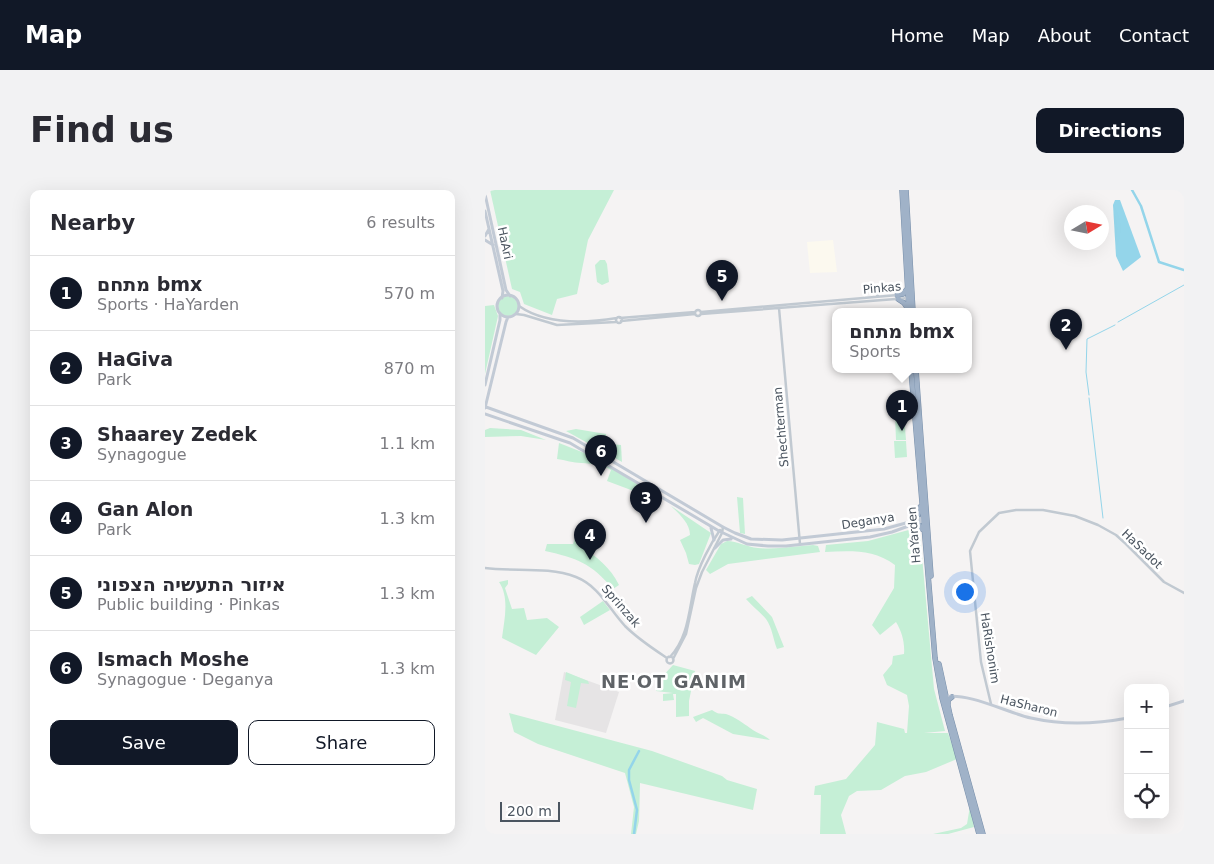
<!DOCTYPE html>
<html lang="en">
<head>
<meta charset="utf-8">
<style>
  body { margin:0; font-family:"DejaVu Sans",Heebo,sans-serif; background:#f2f2f3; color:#2b2b33 }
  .controls { position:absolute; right:15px; bottom:15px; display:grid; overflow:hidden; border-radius:10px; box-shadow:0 5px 20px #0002 }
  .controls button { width:45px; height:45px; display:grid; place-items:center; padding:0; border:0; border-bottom:1px solid #e1e1e2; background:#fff; color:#2b2b33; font:25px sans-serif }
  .compass { position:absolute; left:579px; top:15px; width:45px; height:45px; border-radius:50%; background:#fff; box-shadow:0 5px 20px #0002; rotate:80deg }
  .scale { position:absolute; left:15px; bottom:12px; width:60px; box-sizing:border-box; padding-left:5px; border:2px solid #4b5560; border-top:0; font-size:14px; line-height:18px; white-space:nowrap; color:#4b5560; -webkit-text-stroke:4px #fff; paint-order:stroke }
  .you { position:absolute; left:479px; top:401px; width:18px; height:18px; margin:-12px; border:4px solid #fff; border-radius:50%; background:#1a73e8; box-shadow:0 0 0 8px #1a73e833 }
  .badge { display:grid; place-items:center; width:32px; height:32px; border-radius:50%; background:#111827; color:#fff; font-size:16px; font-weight:700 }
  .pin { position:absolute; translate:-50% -41px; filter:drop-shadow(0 1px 2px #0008) }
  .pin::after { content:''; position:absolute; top:26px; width:18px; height:15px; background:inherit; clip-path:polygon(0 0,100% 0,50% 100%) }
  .popup { position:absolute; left:347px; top:118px; width:140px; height:65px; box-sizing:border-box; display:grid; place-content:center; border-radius:10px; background:#fff; filter:drop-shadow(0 1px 4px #0005); font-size:16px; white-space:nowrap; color:#7c7c81 }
  .popup b { font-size:19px; color:#2b2b33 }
  .popup::after { content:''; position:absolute; left:50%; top:100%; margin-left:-10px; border:10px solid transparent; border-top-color:#fff }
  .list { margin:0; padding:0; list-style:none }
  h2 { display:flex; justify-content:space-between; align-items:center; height:65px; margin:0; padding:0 20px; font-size:21px }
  h2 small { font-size:16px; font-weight:400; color:#7c7c81 }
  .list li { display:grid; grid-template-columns:32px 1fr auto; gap:15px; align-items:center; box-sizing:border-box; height:75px; padding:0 20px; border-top:1px solid #e1e1e2 }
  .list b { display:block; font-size:19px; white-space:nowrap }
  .list p { margin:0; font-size:16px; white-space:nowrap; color:#7c7c81 }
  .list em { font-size:16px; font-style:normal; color:#7c7c81 }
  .actions { display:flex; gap:10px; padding:15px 20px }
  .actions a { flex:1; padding:11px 0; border:1px solid #111827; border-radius:10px; text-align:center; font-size:18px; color:#111827 }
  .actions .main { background:#111827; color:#fff }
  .icon { flex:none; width:28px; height:28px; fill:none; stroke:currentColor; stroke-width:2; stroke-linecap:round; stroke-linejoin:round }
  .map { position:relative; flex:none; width:699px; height:644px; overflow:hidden; border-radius:10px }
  header { display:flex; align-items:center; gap:30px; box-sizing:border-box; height:70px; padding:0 25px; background:#111827; color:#fff }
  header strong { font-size:24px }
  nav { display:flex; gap:28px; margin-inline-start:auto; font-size:18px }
  .intro { display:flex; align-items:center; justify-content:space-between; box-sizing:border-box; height:120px; padding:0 30px }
  h1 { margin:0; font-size:35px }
  .button { padding:12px 22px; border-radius:10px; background:#111827; color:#fff; font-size:18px; font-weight:700 }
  main { display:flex; gap:30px; padding:0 30px }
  aside { flex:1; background:#fff; border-radius:10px; box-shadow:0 5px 20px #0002 }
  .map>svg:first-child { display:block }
  .commercial { fill:#fcf9ef }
  .education { fill:#e6e4e5 }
  .green { fill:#c5efd6 }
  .water { fill:#94d5ea }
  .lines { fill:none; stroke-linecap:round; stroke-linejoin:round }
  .stream { stroke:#94d5ea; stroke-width:1 }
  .canal { stroke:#94d5ea; stroke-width:2.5 }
  .trunk-casing { stroke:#788faa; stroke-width:5.5 }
  .tertiary { stroke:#c1c9d1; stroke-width:2.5 }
  .secondary { stroke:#c2cad5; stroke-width:3 }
  .trunk { stroke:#a0b2c8; stroke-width:4.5 }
  .labels { text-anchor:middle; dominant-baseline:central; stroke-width:5; stroke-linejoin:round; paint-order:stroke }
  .street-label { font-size:12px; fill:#4b5560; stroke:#fff }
  .district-label { font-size:18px; font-weight:bold; letter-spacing:1px; fill:#5f6367; stroke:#fff }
</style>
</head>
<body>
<header>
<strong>Map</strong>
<nav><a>Home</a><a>Map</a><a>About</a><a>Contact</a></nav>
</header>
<div class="intro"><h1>Find us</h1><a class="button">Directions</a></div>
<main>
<aside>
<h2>Nearby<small>6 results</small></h2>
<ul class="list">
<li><span class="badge">1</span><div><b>מתחם bmx</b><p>Sports · HaYarden</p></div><em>570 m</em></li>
<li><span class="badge">2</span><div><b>HaGiva</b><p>Park</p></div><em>870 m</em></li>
<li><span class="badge">3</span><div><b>Shaarey Zedek</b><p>Synagogue</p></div><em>1.1 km</em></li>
<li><span class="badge">4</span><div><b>Gan Alon</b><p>Park</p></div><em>1.3 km</em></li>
<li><span class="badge">5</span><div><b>איזור התעשיה הצפוני</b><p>Public building · Pinkas</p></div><em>1.3 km</em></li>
<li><span class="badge">6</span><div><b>Ismach Moshe</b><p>Synagogue · Deganya</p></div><em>1.3 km</em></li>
</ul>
<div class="actions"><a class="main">Save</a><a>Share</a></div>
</aside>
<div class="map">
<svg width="699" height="644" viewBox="0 0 699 644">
  <rect width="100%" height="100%" fill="#f5f3f3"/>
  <path class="commercial" d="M348 50 352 82 325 83 322 52Z"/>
  <path class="education" d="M79 482 134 502 121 543 70 530Z"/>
  <path class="green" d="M5 0H129L103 50 92 104 72 109 67 125 39 114 35 102 27 99Z
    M115 70H120L122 74 124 92 117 95 112 92 110 75Z
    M13 116a10 10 0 1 1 20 0a10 10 0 1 1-20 0Z
    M9 115 13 126 0 184V116Z
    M419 225 421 250H411L410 226Z
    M5 238 36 240 61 250 36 246 0 247V240Z
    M91 239 121 244 122 254 136 255 137 272 81 241Z
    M409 251H421L422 267 410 268Z
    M74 253 107 266 168 304 162 312 146 300 122 291 126 280C117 274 107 274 96 273 89 273 80 270 72 269Z
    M252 307 258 308 260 344 255 343Z
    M186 316 226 343 214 374 210 375 204 374 201 363 195 350 205 345C205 333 194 324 186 316Z
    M431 338 435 344 449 499 460 541 439 543H463L472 569 441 582 420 586 396 600 372 601 364 606 356 625 361 644H335L336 605H329L330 596 361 589 390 555 392 532 419 539 420 543H422L424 516 422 505 402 495 398 485 407 474 408 466 419 464C420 453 417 442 411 432L395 445 387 435 409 398 410 375C388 359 366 361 340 362L341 355 383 351Z
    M91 345 99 346 96 356C112 367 125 377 134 395L128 399C106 373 92 368 60 361L62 354H88Z
    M242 351C252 351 262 357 273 358 291 360 310 356 328 355L333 356 335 362 243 374 225 384 221 380 236 354Z
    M23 390V394L20 398 27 419 39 418 42 430 62 428 74 437 51 465 17 448C19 431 25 408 14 392Z
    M267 406 287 427 299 457 292 459C288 449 287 437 281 429 275 422 267 416 261 409Z
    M118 411 125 420 99 435 95 427Z
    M188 475 210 481 204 511V526L191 527V504H188L189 510 178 511V504L188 503 171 501 175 489Z
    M81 482 103 491 104 494 96 493 91 518 82 516 86 492 80 490Z
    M227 520C234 525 234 523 241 524 250 527 258 533 265 538 271 543 278 544 285 550L248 544 218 528 211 532 208 527Z
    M24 523 167 561 237 586 242 590 272 599 268 620 155 593 154 631 151 644H146L149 617 140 583 53 554 29 542Z
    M485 616 489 637 463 644H448L476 638 482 634Z"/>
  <path class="water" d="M630 10H635L656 67 638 81 631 66 628 15Z"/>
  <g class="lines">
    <path class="stream" d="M633 132 699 95
      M604 205 601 182 602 149 630 135
      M604 208 618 328"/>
    <path class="canal" d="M647 0 656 16 674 72 699 80
      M149 644 152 620 144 590V580L154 561"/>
    <defs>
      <path id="trunk" d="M417 0 424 122
        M421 0 428 122
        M412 105 418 104 422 99
        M413 109 419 113 423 119
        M426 180 450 468 457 508 494 644
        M431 180 446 386
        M427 331 433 325 435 317
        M429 334H433L437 339
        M454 474 465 525 498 644
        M463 514V510L467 507"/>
    </defs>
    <use href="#trunk" class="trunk-casing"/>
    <path class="tertiary" d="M388 99 393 106
      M34 116C61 135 101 133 132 128
      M294 118 315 354
      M210 123a3 3 0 1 1 6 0a3 3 0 1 1-6 0Z
      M216 122 413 105
      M31 124 39 125 72 135 131 132
      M216 124 424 108
      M131 130a3 3 0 1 1 6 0a3 3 0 1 1-6 0Z
      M135 128 210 122
      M136 131 210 124
      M0 378C30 382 62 376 91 387 114 396 124 419 140 436 153 449 167 458 182 468
      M181.5 470a3.5 3.5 0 1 1 7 0a3.5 3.5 0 1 1-7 0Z
      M185 467C204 447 204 418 210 393 213 377 226 353 235 340
      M188 469 201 444 211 398 217 382 237 343 238 337
      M506 514 496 472 485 361 494 342 514 323 531 320H558L590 326 613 335 631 345 641 354 679 392 699 403"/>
    <path class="secondary" d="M0 4 21 100 25 106
      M0 21 18 101 17 108
      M0 46 4 39
      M0 50 8 55
      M12 116a11 11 0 1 1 22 0a11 11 0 1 1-22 0Z
      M0 195 15 130V123
      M1 217 88 248 238 337 250 343 266 349 297 350 399 339 439 328
      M0 218 21 132 23 127
      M0 224 85 253 234 341 262 354 283 356H301L385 347 407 342 440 330
      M226 338 229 350
      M230 358 238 350 246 349
      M460 507C483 502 523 523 546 528 577 535 611 534 643 528
      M680 517 699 511"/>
    <use href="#trunk" class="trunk"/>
  </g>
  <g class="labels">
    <g class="street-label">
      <text transform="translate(20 53) rotate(78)">HaAri</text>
      <text transform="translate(397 98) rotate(-5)">Pinkas</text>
      <text transform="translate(296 237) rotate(-95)">Shechterman</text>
      <text transform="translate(383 331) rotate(-9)">Deganya</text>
      <text transform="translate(429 345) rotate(-95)">HaYarden</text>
      <text transform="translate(657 359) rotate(44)">HaSadot</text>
      <text transform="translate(136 416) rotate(49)">Sprinzak</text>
      <text transform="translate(505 458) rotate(81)">HaRishonim</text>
      <text transform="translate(544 516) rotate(14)">HaSharon</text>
    </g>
    <g class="district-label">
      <text x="189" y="491">NE'OT GANIM</text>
    </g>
  </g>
</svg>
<div class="controls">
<button>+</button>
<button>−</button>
<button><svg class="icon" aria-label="locate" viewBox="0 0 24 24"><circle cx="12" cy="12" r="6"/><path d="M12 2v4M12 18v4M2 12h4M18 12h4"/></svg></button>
</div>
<svg class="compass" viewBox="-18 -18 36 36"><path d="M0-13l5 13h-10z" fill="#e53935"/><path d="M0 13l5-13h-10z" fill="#7c7c81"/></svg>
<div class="scale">200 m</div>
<div class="you"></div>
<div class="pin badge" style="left:417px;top:241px">1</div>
<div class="popup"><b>מתחם bmx</b>Sports</div>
<div class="pin badge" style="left:581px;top:160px">2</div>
<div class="pin badge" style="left:161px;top:333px">3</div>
<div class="pin badge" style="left:105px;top:370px">4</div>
<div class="pin badge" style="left:237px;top:111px">5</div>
<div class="pin badge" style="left:116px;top:286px">6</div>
</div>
</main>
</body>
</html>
